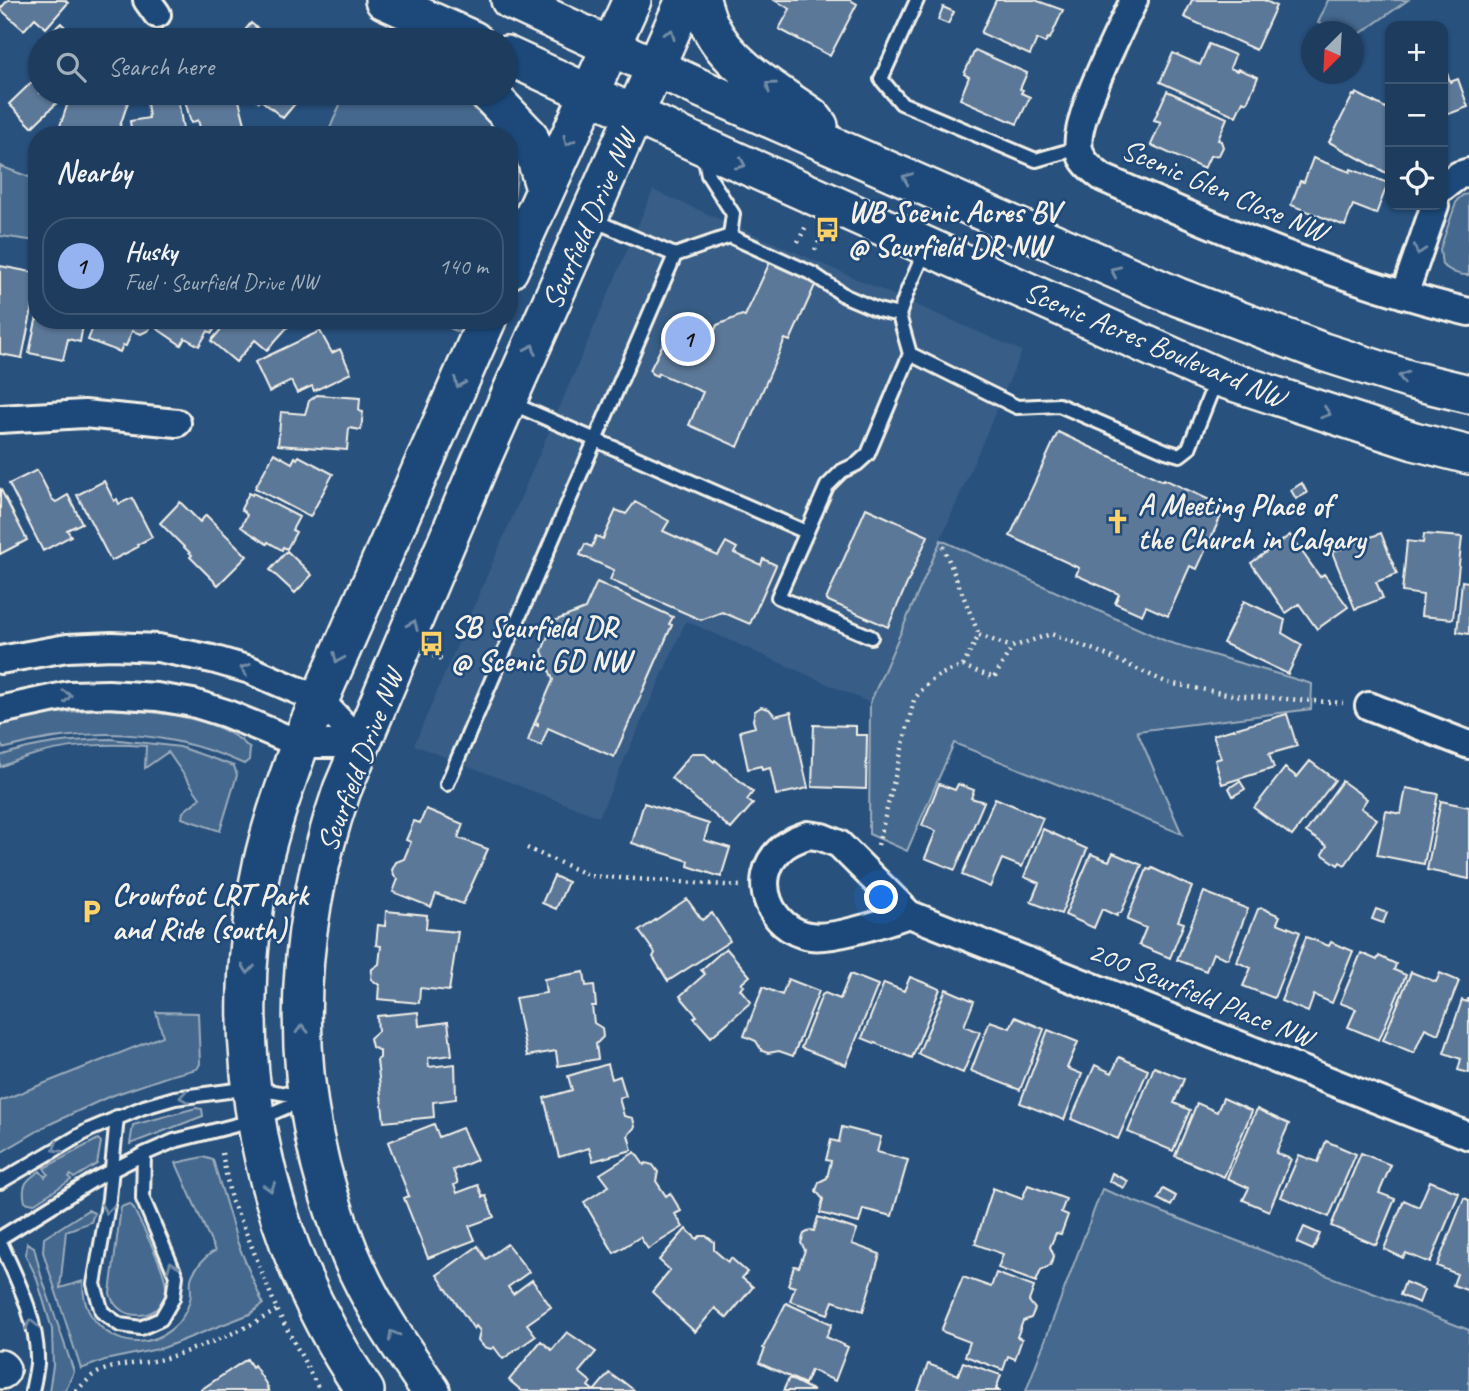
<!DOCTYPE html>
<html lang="en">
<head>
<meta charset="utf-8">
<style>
  body { margin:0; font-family:Caveat,sans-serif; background:#264464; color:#f1f3f6 }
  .controls { position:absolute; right:21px; top:21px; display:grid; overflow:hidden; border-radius:14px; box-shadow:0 2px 5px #0004 }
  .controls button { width:63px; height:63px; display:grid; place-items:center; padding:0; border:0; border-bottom:2px solid #3c5673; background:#1e3d5e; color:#f1f3f6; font:35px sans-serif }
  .compass { position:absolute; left:1301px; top:21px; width:63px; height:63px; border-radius:50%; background:#1e3d5e; box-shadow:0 2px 5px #0004; rotate:204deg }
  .you { position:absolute; left:882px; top:898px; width:24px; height:24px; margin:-18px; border:5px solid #fff; border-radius:50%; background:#1a73e8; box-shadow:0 0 0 10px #1a73e833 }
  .badge { display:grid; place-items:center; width:46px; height:46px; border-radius:50%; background:#95b2f1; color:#111; font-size:23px; font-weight:700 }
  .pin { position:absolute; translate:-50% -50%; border:4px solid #fff; box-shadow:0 2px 7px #0006 }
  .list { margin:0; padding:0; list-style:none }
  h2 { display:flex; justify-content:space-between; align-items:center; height:91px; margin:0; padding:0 28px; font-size:30px }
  h2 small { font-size:23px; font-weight:400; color:#a1aebc }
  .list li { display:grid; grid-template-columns:46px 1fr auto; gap:21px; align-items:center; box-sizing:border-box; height:98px; margin:0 14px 14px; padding:0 14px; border:2px solid #3c5673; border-radius:28px }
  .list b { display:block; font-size:26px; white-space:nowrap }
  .list p { margin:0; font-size:23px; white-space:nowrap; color:#a1aebc }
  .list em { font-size:23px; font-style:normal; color:#a1aebc }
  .icon { flex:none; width:38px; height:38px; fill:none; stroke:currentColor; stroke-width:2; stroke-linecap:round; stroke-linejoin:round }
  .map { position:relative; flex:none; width:1469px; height:1391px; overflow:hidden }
  .search { position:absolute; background:#1e3d5e; box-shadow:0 2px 5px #0004; left:28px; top:28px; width:490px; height:77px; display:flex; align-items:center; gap:18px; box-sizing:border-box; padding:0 24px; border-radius:38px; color:#a1aebc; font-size:26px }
  .panel { position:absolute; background:#1e3d5e; box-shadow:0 2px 5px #0004; left:28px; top:126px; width:490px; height:203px; border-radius:28px }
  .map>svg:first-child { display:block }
  .built { fill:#375d86 }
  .green { fill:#45688e; stroke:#9cacbb; stroke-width:2 }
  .building { fill:#5b7899; stroke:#f4f1e8; stroke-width:2 }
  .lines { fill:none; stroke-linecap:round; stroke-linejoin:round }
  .lane-casing { stroke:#f4f1e8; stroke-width:18 }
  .street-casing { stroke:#f4f1e8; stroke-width:32 }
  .secondary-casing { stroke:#f4f1e8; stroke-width:42 }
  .path { stroke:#f4f1e8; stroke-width:4.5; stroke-dasharray:2 5; stroke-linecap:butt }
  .lane { stroke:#1f4a7a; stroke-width:12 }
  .street { stroke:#1f4a7a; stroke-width:26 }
  .secondary { stroke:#1f4a7a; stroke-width:37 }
  .oneway { stroke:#748da6 }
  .labels { text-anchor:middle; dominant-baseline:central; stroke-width:5; stroke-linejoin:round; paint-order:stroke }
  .street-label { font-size:30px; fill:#f4f1e8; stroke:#1f4a7a }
  .poi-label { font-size:30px; font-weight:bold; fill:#f4f1e8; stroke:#1f4a7a; text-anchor:start }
</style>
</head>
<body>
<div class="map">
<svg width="1469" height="1391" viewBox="0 0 1469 1391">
  <rect width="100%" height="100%" fill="#28517e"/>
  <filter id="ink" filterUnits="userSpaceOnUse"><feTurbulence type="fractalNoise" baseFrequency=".0143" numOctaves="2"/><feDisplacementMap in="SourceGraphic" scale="14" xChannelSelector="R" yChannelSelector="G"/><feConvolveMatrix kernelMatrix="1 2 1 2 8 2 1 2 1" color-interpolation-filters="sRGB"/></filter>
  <g filter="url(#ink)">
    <path class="built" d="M653 190 1022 351 870 703 686 621 599 817 414 745Z"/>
    <path class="green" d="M1328 0H1408L1354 38V32L1339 31 1318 23Z
      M345 93H456L504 135H327Z
      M509 144 519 159 512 215 509 222Z
      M0 166 37 180V241L0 236Z
      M1469 194V275C1458 276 1451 271 1442 265L1440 249 1457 200 1463 195Z
      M433 320H468L462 334Z
      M941 540 1168 642 1312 684 1311 709 1137 731 1182 834 954 743 907 851 869 834 870 703Z
      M98 709C141 710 220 714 250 749L249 760 244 764C167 729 87 726 6 748H3L0 743V724L48 714Z
      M111 739 180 747 234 766 237 775 220 831 182 818 183 812 200 798 168 752 145 768 146 746C95 742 47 746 0 767V756C36 743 73 740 111 739Z
      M156 1012 198 1013 200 1064 197 1069 169 1076 108 1097 48 1125 0 1153V1101L163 1036Z
      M196 1108 202 1109 203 1116 130 1144 133 1125Z
      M98 1139 101 1142 97 1164 74 1178 71 1175 69 1177 71 1180 33 1204 25 1202C21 1185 26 1180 40 1171L45 1177 48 1174 44 1168Z
      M203 1157 213 1160 238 1244 263 1304 250 1314 163 1348 105 1360 81 1369 43 1252 44 1238 88 1210 94 1213 91 1222 66 1231 60 1288 83 1281C83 1298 86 1313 99 1325 109 1336 124 1342 138 1342 162 1341 184 1324 190 1300 192 1293 190 1286 191 1279 193 1270 207 1254 215 1251L176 1163Z
      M1102 1189 1469 1330V1391H1026Z
      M129 1204 133 1207C141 1225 167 1271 166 1289 164 1322 117 1324 110 1293L121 1207Z
      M27 1243 34 1247 41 1275 74 1372 65 1391H49L53 1366 52 1329 36 1276 26 1256Z"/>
    <path class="building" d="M8 0H65L68 3 46 28 35 18 24 30 0 9Z
      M774 0H850L857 4 830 56 779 29 790 9Z
      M996 0H1035L1063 10 1050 39 1048 38 1045 43 1037 39 1030 55 981 33Z
      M1192 0H1264L1276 6 1256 50 1184 17Z
      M943 7 954 12 948 24 938 20Z
      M61 23 78 40H43Z
      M251 23 272 40H237Z
      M1209 44 1235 55 1230 68 1237 71 1238 69 1258 77 1247 103 1243 101 1236 116 1160 82 1173 53 1200 65Z
      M975 50 1027 73 1020 89 1023 90 1021 93 1030 97 1017 124 960 99 969 77 964 74Z
      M1443 61 1450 82 1458 79 1468 107 1443 116Z
      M40 71V93H67L32 127 9 104 36 78 34 77Z
      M1167 91 1227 118 1218 140 1221 141 1223 147 1219 155 1210 156 1204 169 1151 145 1161 122 1154 120Z
      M90 93H131L117 135H57L70 97 86 102Z
      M162 93H177L184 135H132L130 121 149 118 146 95Z
      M183 93H222L223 97 237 93 248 135H202L198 120 191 123Z
      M248 93H304L283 118 261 100 259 102Z
      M1356 93 1390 110V175L1329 142 1353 95 1355 96Z
      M1313 158 1350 172 1351 169 1388 183 1376 214 1353 205 1345 226 1291 205 1300 181 1304 182Z
      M770 262 816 283 790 341 785 339 738 447 689 425 703 392 658 373 657 376 652 374 650 370 677 316 696 321 714 332 717 325 742 315 745 316Z
      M0 266 37 273V284L22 358 0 354Z
      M37 316V320H84L80 342 68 339 63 360 29 353Z
      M96 320H153L149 330 141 334 132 331 126 346 123 345 120 352 88 340Z
      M161 320H220L212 333 208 331 199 346 185 338 181 345 156 328Z
      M229 320H294L267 350 255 340 236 362 211 341Z
      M320 331 332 353 340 349 351 373 314 391 312 386 297 393 291 381 269 392 255 362Z
      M317 395 360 398 359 411 363 412 361 430 349 428 347 450 278 445 281 412 305 414 309 401Z
      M1058 432 1163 481 1164 479 1225 507 1197 569 1190 566 1168 616 1146 606 1142 615 1115 603 1119 594 1076 575 1079 568 1010 536Z
      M274 453 292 463 295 457 297 459 299 456 333 474 310 517 255 488Z
      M37 470 52 499 56 502 68 495 82 523 67 530 71 536 43 551 9 484Z
      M104 481 114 501 117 499 119 504 132 498 152 537 137 545 138 547 111 561 77 495Z
      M1302 483 1307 493 1296 499 1291 490Z
      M0 488 27 540 0 554Z
      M249 493 252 495 253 493 299 517 292 530 296 532 287 549 283 547 282 550 268 542 267 544 241 527 247 515 241 509Z
      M180 502 200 522 206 515 247 556 218 585 190 557 192 555 160 523Z
      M635 502 669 521 663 531 718 556 726 542 737 548 734 553 761 565 763 559 776 565 750 624 722 612 701 620 610 580 614 570 580 555 585 544 592 547 596 536 603 539 616 510 626 514Z
      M866 508 928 536 888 627 826 600Z
      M1381 533 1397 574 1376 582 1383 598 1355 609 1332 552Z
      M1424 534 1462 537 1453 619 1421 616 1423 595 1402 592 1407 541 1423 543Z
      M1290 535 1320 577 1324 574 1348 607 1317 629 1299 604 1286 613 1251 563Z
      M287 551 312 575 295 593 270 570Z
      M1462 581 1469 582V634L1457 632Z
      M597 582 673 617 669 624 672 625 614 757 548 728 541 746 528 741 534 724 538 726V723L535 722 553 680 542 651 554 621 585 609Z
      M1244 601 1285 620 1282 633 1302 645 1288 674 1223 643Z
      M761 707 769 709 775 716 791 712 808 788 776 795 770 768 762 770 761 766 748 769 740 731 755 727 753 720 755 711Z
      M1287 714 1297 746 1269 754 1274 768 1222 784 1215 760 1221 758 1213 735Z
      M814 725 856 726V735H867L866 789 812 787Z
      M692 753H704L714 762 715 760 753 792 747 800 753 804 731 829 671 778Z
      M1310 761 1335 780 1292 836 1254 808 1285 768 1297 777Z
      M1240 781 1245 789 1233 796 1229 788Z
      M1342 781 1367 799 1361 808 1377 819 1345 865 1340 862 1338 865 1322 854 1327 846 1306 832Z
      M939 784 955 790 958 784 974 790 971 798 984 802 955 870 925 858 936 831 922 825Z
      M1406 788 1438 794 1424 864 1377 855 1386 811 1401 814Z
      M995 798 1043 818 1022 867 1002 859 990 887 962 875Z
      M1441 801 1469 807V879L1427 870Z
      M644 803 709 824 704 840 730 848 721 877 688 866 689 861 632 843Z
      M426 809 463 824 458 838 488 849 463 904 436 894 431 907 393 892 398 879 395 877 392 870 396 862 404 859 411 842 406 840 414 821 420 823Z
      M1043 829 1087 849 1061 914 1031 902 1039 883 1024 877Z
      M1113 853 1142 865 1121 913H1118L1117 916 1102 909 1094 928 1065 915 1091 854 1109 861Z
      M1152 868 1192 887 1178 921 1184 923 1170 958 1139 945 1146 928 1127 920 1147 869 1151 870Z
      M554 876 568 882 556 909 542 903Z
      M1204 892 1248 909 1228 959 1213 953 1206 971 1177 960Z
      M687 899 702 920 712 913 730 941 668 981 653 957 655 953 639 931Z
      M1262 908 1280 916 1277 923 1300 932 1274 998 1243 986 1251 968 1237 962 1258 909Z
      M1376 909 1387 913 1383 923 1372 919Z
      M386 911 427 915 426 929 458 932 449 991 420 988 419 1003 378 999 379 985 371 979 372 969 379 964 381 946 376 945 378 925 385 926Z
      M1306 937 1329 946 1331 942 1353 951 1332 1003 1314 995 1308 1012 1281 1001Z
      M726 948 750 976 741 984 744 986 740 989 751 1002 711 1037 694 1018 697 1016 680 996 705 974 701 970Z
      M1361 953 1377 960 1379 956 1396 964 1394 970 1406 975 1379 1040 1348 1027 1356 1009 1340 1003Z
      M584 972 586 986 594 985 596 1006H592L594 1023 602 1028 603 1037 596 1044 598 1059 558 1066 556 1051 527 1056 515 998 546 993 544 979Z
      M1411 972 1436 982 1440 973 1459 981 1438 1034 1425 1028 1414 1053 1383 1040Z
      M850 974 878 985 846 1065 801 1048 822 995 825 993 840 999Z
      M910 977 940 989 912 1058 862 1038 884 983 904 991Z
      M788 979 819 991 793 1056 779 1051 768 1053 762 1051 756 1041 744 1036 763 987 782 995Z
      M946 989 974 1001 964 1026 980 1032 963 1073 918 1054Z
      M1468 999H1469V1073L1458 1070 1461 1059 1444 1053 1462 1000 1467 1002Z
      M418 1012 419 1026 448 1022 452 1055 428 1058 429 1067 455 1064 456 1099 433 1102 434 1117 384 1122 377 1060 380 1058V1051L372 1047 370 1038 378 1031 377 1016Z
      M1015 1017 1044 1029 1020 1090 971 1071 990 1021 1010 1028Z
      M1048 1030 1078 1042 1067 1068 1082 1074 1064 1120 1020 1103Z
      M1119 1057 1148 1070 1118 1139 1071 1119 1095 1065 1112 1073Z
      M608 1064 612 1079 620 1076 626 1096 619 1098 624 1116 633 1118 635 1127 628 1135 632 1150 593 1161 589 1148 559 1157 544 1098 572 1090 568 1076Z
      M1154 1067 1184 1079 1174 1103 1190 1110 1173 1151 1128 1132Z
      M1223 1098 1252 1111 1224 1177 1175 1156 1197 1103 1217 1112Z
      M1257 1109 1289 1124 1276 1153 1291 1159 1269 1211 1243 1200 1249 1188 1227 1178Z
      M434 1124 439 1137 462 1128 477 1160 453 1170 458 1183 454 1185 457 1193 478 1185 483 1197 486 1196 494 1217 469 1226 475 1240 428 1258 404 1198 409 1196 388 1142Z
      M842 1127 881 1137 877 1152 908 1160 892 1216 863 1209 859 1223 820 1213 823 1199 816 1191 819 1182 827 1178 831 1161 826 1160 831 1140 839 1142Z
      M1326 1141 1356 1154 1329 1217 1281 1197 1299 1155 1318 1162Z
      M635 1152 644 1165 646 1163 653 1165 658 1172 656 1181 666 1196 670 1193 681 1211 675 1214 683 1227 648 1249 640 1237 614 1253 584 1202 609 1186 600 1174Z
      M1361 1153 1391 1165 1379 1193 1395 1199 1376 1245 1331 1226Z
      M1112 1173 1128 1181 1124 1188 1109 1181Z
      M1430 1181 1459 1193 1430 1263 1406 1253 1403 1258 1384 1249 1404 1200 1419 1207Z
      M1028 1185 1066 1199 1061 1212 1068 1215 1061 1234 1056 1233 1050 1247 1054 1256 1050 1266 1041 1270 1036 1282 998 1268 1003 1254 975 1244 993 1188 1022 1199Z
      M1163 1189 1176 1196 1171 1206 1158 1199Z
      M1464 1198 1469 1200V1291L1453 1285 1457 1274 1437 1266Z
      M818 1217 857 1230 852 1244 880 1254 863 1311 833 1301 828 1314 790 1301 795 1287 788 1285 794 1266 799 1267 805 1250 801 1243 804 1234 811 1230 814 1231Z
      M1304 1227 1320 1234 1313 1250 1297 1243Z
      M686 1229 697 1239 700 1236H706L714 1242V1250L728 1262 731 1258 747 1272 742 1278 753 1287 727 1318 715 1308 695 1332 652 1292 670 1270 659 1260Z
      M507 1244 529 1272 508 1287 513 1294 532 1280 551 1307 527 1324 536 1336 503 1359 494 1347 491 1349 484 1347 478 1340 480 1331 476 1326 474 1329 437 1275 478 1246 486 1259Z
      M996 1273 1034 1287 1029 1301 1035 1309 1031 1318 1023 1321 1017 1337 1022 1339 1015 1359 1008 1356 1003 1370 965 1356 970 1342 941 1331 963 1277 991 1287Z
      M1405 1282 1424 1290 1419 1303 1400 1295Z
      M786 1303 832 1324 826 1337 848 1347 835 1381 811 1370 805 1384 759 1363 765 1349 763 1348Z
      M567 1332 596 1352 579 1372 591 1382 588 1386 594 1391H522L509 1380 541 1341 552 1350Z
      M247 1359 252 1367 254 1365 268 1387 267 1388 269 1391H199Z
      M963 1362 1001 1375 996 1389 1001 1391H918L928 1364 958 1375Z
      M609 1373 620 1381 621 1380 635 1391H594Z
      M789 1378 814 1391H783Z"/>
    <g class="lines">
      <defs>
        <path id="lane" d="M917 0 881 79 901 103 1036 160 1078 148
          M704 154 708 175 733 214 730 236
          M593 220 675 255 730 236 813 274 845 296 878 310 899 315
          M910 354 1017 407 1059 405 1166 451 1180 455 1189 448 1216 380
          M511 403 806 532
          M871 637 778 597 827 486 842 471 857 464 868 454 910 354 899 315 907 292 925 251
          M447 784 675 255
          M117 1117 109 1199 94 1284 102 1312 120 1325 141 1328 161 1319 173 1298 176 1276 143 1199 144 1154
          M0 1182 89 1130 144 1107 175 1098 251 1088 304 1097
          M0 1238 95 1179 144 1154 174 1141 256 1120 305 1099
          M0 1242C17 1279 39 1322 37 1364 36 1373 34 1382 32 1391"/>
        <path id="street" d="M147 0 157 14
          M1134 0C1120 30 1073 120 1079 149 1082 163 1093 170 1103 178 1222 230 1342 282 1469 312
          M1443 187 1459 175 1469 172
          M1404 295 1435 205
          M0 419 84 414 177 423
          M0 660 67 648 112 646 158 648 212 659 250 670 320 700 361 744
          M1369 706 1469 745
          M0 710 69 695 108 694 157 697 193 703 225 713 300 744H361
          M808 835 822 837 839 844 909 914C886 922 833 940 810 936 770 930 749 879 780 850 788 842 797 839 808 835Z
          M909 914 1469 1136"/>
        <path id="secondary" d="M384 0 473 40
          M510 0 700 88 1178 297 1323 352 1411 380 1469 394
          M701 0C704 9 706 18 710 26 729 66 777 92 812 117L819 126
          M506 55 703 146 1218 377 1414 441 1469 455
          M488 93 529 136 545 189
          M509 270 632 0
          M0 1369 1 1370
          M365 1391C260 1236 223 1048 262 865 271 824 286 784 300 744L487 320
          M431 1391C401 1348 370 1303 350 1254 287 1100 288 946 342 790L480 463 685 0"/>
      </defs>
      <use href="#lane" class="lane-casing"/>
      <use href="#street" class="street-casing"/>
      <use href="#secondary" class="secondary-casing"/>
      <path class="path" d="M798 242 806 226
        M815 250 822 235
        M943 546 979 635
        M433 656 442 659
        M963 666 979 635 1012 647
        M878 845 914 700C929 679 939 674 963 666L994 678 1012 647 1051 634 1097 651 1168 683 1232 695 1343 703
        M527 848 590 876 740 886
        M222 1153 231 1200 244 1227 277 1310 320 1391
        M76 1391C81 1386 87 1381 92 1376 113 1362 143 1365 166 1358 202 1347 245 1330 277 1310"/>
      <use href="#lane" class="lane"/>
      <use href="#street" class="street"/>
      <use href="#secondary" class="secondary"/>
    </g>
    <defs><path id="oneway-chevron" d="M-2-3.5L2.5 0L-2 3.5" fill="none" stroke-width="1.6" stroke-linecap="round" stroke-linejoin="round" transform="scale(1.75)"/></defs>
    <g class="oneway">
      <use href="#oneway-chevron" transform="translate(670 34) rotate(-65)"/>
      <use href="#oneway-chevron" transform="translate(770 86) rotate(-143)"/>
      <use href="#oneway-chevron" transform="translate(568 141) rotate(115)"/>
      <use href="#oneway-chevron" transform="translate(741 164) rotate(24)"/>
      <use href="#oneway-chevron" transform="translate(907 178) rotate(-157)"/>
      <use href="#oneway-chevron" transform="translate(1419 250) rotate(109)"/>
      <use href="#oneway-chevron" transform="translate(1115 271) rotate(-156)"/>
      <use href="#oneway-chevron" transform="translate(531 349) rotate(-66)"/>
      <use href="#oneway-chevron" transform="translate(1403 377) rotate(-163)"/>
      <use href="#oneway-chevron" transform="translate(459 383) rotate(114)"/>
      <use href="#oneway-chevron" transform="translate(1326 413) rotate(18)"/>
      <use href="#oneway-chevron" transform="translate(413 625) rotate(-67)"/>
      <use href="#oneway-chevron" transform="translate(338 658) rotate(114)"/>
      <use href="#oneway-chevron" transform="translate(245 669) rotate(-161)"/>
      <use href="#oneway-chevron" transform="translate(67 696) rotate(-7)"/>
      <use href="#oneway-chevron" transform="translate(248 969) rotate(95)"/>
      <use href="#oneway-chevron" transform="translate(302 1029) rotate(-92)"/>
      <use href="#oneway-chevron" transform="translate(184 1097) rotate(170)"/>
      <use href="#oneway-chevron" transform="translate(57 1148) rotate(149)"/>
      <use href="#oneway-chevron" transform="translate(270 1187) rotate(73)"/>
      <use href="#oneway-chevron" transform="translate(107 1209) rotate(99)"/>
      <use href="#oneway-chevron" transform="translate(172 1266) rotate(-112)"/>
      <use href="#oneway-chevron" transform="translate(31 1324) rotate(-103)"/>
      <use href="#oneway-chevron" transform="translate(393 1335) rotate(-120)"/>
    </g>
  </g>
  <defs>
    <symbol id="bus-bare" viewBox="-9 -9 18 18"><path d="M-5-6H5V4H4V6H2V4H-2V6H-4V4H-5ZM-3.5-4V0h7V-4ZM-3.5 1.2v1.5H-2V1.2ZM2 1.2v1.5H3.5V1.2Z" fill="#ffd166" stroke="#1f4a7a" stroke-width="2.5" paint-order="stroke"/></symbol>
    <symbol id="church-bare" viewBox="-9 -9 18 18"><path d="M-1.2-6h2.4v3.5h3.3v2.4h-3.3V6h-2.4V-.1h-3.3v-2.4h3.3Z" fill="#ffd166" stroke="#1f4a7a" stroke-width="2.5" paint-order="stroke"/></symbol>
    <symbol id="parking-bare" viewBox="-9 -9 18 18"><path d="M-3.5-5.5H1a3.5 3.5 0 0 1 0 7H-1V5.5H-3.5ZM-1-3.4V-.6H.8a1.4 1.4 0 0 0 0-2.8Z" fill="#ffd166" stroke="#1f4a7a" stroke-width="2.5" paint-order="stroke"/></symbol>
  </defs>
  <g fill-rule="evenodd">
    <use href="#bus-bare" x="810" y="212" width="35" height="35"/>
    <use href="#church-bare" x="1100" y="504" width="35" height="35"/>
    <use href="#bus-bare" x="414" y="626" width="35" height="35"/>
    <use href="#parking-bare" x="74" y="894" width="35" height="35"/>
  </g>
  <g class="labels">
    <g class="street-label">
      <text transform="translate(1224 190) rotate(23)">Scenic Glen Close NW</text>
      <text transform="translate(589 219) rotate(-66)">Scurfield Drive NW</text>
      <text transform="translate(1155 344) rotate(23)">Scenic Acres Boulevard NW</text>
      <text transform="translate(360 760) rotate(-69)">Scurfield Drive NW</text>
      <text transform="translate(1201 994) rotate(22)">200 Scurfield Place NW</text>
    </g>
    <g class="poi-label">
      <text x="848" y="212">WB Scenic Acres BV<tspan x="848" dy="34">@ Scurfield DR NW</tspan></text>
      <text x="1138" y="505">A Meeting Place of<tspan x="1138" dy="34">the Church in Calgary</tspan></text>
      <text x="451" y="627">SB Scurfield DR<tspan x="451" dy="34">@ Scenic GD NW</tspan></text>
      <text x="112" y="895">Crowfoot LRT Park<tspan x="112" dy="34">and Ride (south)</tspan></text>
    </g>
  </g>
</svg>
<div class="controls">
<button>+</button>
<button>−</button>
<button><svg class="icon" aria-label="locate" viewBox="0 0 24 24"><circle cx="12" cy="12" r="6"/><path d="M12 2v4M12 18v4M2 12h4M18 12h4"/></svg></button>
</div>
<svg class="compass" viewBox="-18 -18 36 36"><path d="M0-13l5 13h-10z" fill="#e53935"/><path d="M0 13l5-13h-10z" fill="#a1aebc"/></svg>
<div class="you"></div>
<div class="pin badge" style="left:688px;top:339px">1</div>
<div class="search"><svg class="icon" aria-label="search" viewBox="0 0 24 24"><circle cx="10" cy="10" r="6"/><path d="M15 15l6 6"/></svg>Search here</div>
<section class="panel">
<h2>Nearby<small></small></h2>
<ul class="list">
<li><span class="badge">1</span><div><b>Husky</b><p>Fuel · Scurfield Drive NW</p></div><em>140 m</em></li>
</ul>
</section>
</div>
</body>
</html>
